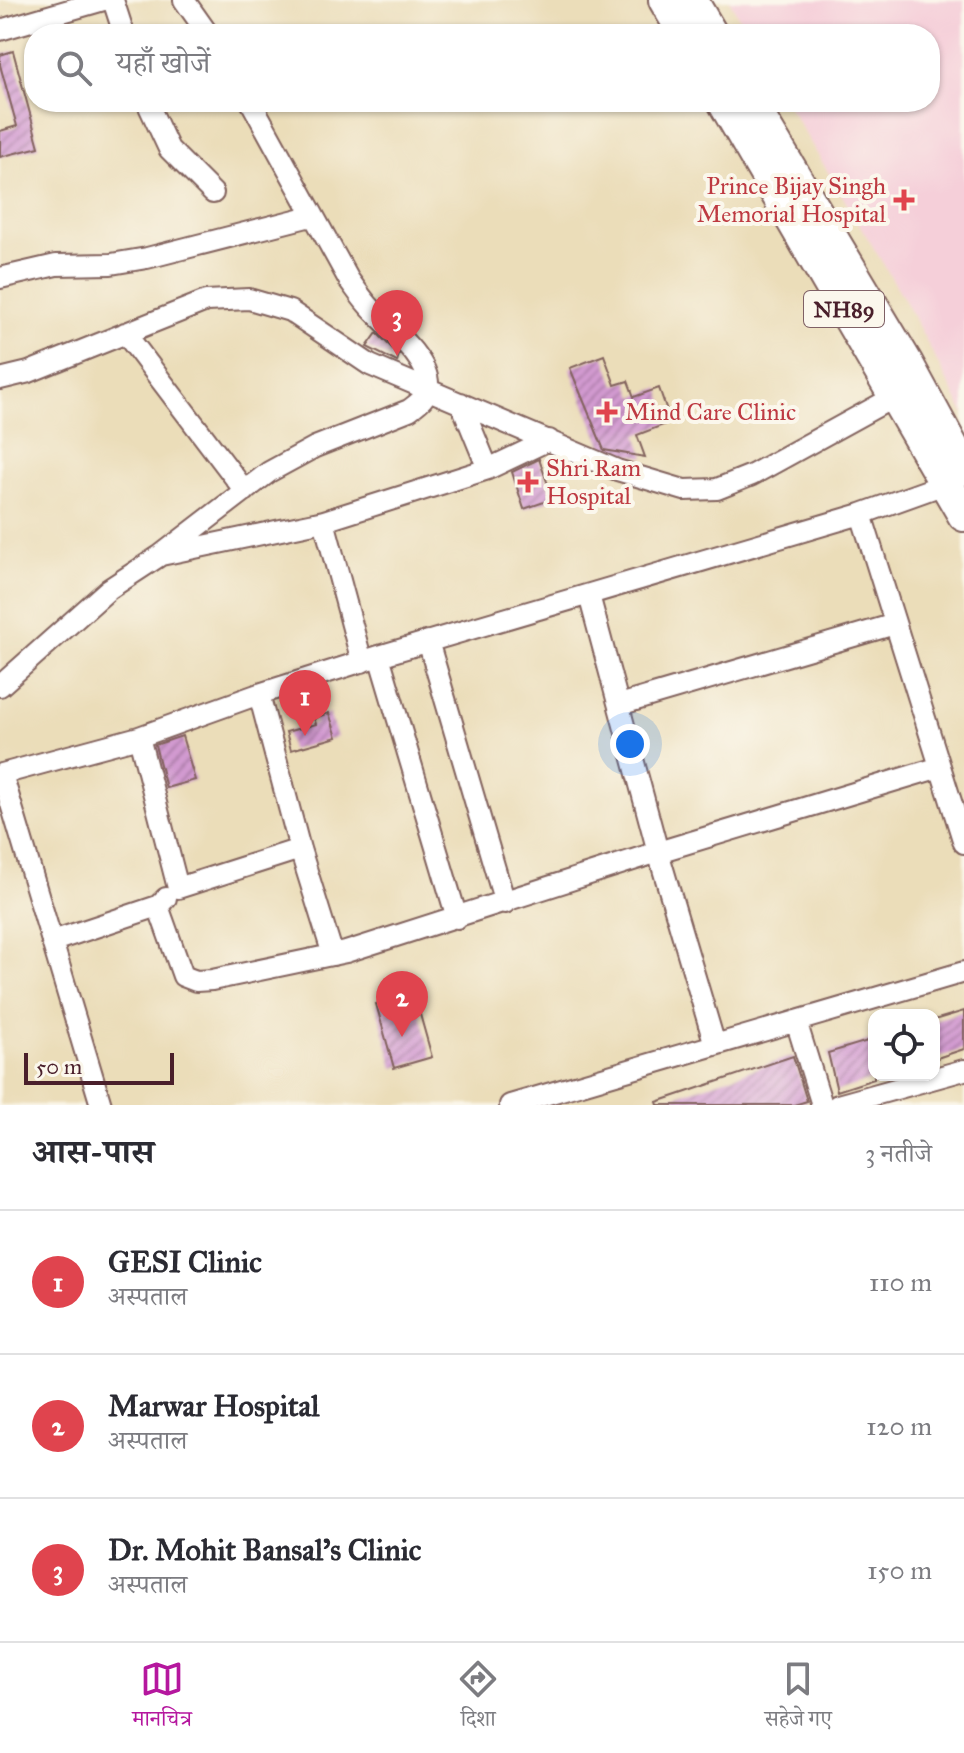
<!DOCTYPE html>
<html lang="hi">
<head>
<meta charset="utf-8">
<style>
  body { margin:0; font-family:"IM FELL Great Primer","Noto Serif Devanagari",serif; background:#f7f7f7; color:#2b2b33 }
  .controls { position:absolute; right:24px; bottom:24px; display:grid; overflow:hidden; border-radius:16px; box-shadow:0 2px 6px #0004 }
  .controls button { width:72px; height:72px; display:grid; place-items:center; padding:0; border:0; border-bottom:2px solid #e1e1e2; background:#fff; color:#2b2b33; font:40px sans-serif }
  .scale { position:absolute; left:24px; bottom:20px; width:150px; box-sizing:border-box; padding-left:8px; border:4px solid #4a1f2b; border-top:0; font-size:22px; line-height:28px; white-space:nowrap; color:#4a1f2b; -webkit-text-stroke:6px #fbf7ec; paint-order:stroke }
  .you { position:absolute; left:630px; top:744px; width:28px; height:28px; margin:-20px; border:6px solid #fff; border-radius:50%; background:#1a73e8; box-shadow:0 0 0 12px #1a73e833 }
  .badge { display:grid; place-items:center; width:52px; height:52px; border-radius:50%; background:#b5179e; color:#fff; font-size:26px; font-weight:700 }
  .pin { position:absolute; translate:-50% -66px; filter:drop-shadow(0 2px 4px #0008) }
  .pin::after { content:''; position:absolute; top:42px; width:28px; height:24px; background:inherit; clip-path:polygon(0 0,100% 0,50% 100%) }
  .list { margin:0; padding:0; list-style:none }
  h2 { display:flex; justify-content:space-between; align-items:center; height:104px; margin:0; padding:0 32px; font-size:34px }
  h2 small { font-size:26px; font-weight:400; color:#7c7c81 }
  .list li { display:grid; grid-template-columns:52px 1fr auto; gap:24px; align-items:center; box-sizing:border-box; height:144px; padding:0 32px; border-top:2px solid #e1e1e2 }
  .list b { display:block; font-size:30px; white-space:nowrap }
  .list p { margin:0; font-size:26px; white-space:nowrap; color:#7c7c81 }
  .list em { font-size:26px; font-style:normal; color:#7c7c81 }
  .icon { flex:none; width:44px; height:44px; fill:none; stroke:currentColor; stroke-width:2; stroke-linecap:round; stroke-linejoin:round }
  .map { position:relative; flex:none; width:964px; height:1105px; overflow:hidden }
  .search { position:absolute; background:#fff; box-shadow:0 2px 6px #0004; left:24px; right:24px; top:24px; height:88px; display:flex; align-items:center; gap:20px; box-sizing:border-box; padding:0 28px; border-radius:32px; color:#7c7c81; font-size:30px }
  .sheet { height:536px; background:#fff }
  nav { display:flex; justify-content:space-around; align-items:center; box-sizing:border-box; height:112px; border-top:2px solid #e1e1e2; background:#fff; font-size:22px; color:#7c7c81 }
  nav a { display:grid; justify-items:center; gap:4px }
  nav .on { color:#b5179e }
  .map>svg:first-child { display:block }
  .built { fill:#f5cfd9 }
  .building { fill:url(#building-hatch) }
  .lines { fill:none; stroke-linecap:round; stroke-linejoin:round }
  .street-casing { stroke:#82625d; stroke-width:24 }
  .primary-casing { stroke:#82625d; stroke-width:36 }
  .street { stroke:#fff; stroke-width:20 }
  .primary { stroke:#fff; stroke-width:32 }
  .health-dot { fill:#e0444e; stroke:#fbf7ec; stroke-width:3 }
  .labels { text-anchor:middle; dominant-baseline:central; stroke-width:8; stroke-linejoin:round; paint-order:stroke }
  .shield { fill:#fbf7ec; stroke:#7f6065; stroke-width:2 }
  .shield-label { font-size:22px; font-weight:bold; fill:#4a1f2b }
  .health-label { font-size:24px; fill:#be3a42; stroke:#fbf7ec; text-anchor:start }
</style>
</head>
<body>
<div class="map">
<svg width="964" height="1105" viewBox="0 0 964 1105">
  <defs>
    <pattern id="building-hatch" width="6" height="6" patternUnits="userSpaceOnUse" patternTransform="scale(2)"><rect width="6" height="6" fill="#d29ad0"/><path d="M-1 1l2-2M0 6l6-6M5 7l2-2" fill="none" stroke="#ac7da9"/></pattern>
  </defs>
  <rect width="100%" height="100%" fill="#fbf7ec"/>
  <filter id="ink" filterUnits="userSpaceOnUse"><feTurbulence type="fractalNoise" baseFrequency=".0125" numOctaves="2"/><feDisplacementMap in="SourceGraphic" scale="16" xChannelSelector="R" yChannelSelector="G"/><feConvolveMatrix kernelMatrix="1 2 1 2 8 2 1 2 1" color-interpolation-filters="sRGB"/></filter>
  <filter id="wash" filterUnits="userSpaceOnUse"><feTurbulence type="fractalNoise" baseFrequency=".006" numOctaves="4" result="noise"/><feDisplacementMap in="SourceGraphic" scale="32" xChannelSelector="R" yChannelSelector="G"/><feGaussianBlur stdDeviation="1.8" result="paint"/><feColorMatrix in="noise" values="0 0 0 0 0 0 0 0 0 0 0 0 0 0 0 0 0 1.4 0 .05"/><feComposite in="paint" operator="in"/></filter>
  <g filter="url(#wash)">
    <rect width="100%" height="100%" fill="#ebddb9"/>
    <path class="built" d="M729 0H964V413L903 297 786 102H930V34H748Z"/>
    <g id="blocks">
      <path class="building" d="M13 51 39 147 0 157V131L17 126 0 65V55Z
        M377 333 399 355 397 362 367 347Z
        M604 355 615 385 628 381 634 397 659 388 671 422 637 435 645 457 604 450 570 368Z
        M539 459 553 499 524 509 512 472Z
        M329 713 337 737 291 750 286 732 316 724 314 718Z
        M182 736 195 780 166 788 155 745Z
        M414 993 432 1057 394 1068 376 1004Z
        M964 1011V1049L934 1059V1020Z
        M874 1039V1079L837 1091 828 1053Z
        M793 1056 807 1101 794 1105H658L657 1102Z"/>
    </g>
  </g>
  <g filter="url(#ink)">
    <use href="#blocks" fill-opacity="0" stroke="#82625d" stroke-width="2"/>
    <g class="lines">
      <defs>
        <path id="street" d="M113 0 124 34
          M184 0 208 34
          M0 30 104 0
          M147 102 169 149 213 193
          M0 278 56 265 111 264 147 258 311 216
          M125 333 245 491
          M0 379 29 372 206 301 249 299 290 311 370 365 617 470 684 490 717 489 752 475 903 392
          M461 403 488 469
          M861 514 964 843
          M324 521 362 662
          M161 555 269 472 315 447 409 410C417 404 428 397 428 386 430 358 386 326 368 305 361 297 355 288 349 280L251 102
          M589 595 658 852 715 1045
          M428 641 505 903
          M379 656 457 918
          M0 686 109 589 161 555 324 521 488 469 549 440
          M259 694 300 849 333 955
          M619 705 895 624
          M139 737 178 888 300 849
          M2 774 139 737 259 694 379 656 861 514 953 481
          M0 775 2 774 101 1105
          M158 906 183 976 196 981 212 980 346 952 658 852 940 767
          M53 941 158 906 166 898
          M796 1021 822 1105
          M510 1105 964 972
          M838 1105 964 1070"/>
        <path id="primary" d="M665 0 685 34
          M691 0 711 34
          M724 102 964 515
          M750 102 907 364 964 469"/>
      </defs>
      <use href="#street" class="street-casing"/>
      <use href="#primary" class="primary-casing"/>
      <use href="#street" class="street"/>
      <use href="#primary" class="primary"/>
    </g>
  </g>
  <g class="health-dot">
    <path d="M900 188h8v8h8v8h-8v8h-8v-8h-8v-8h8z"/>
    <path d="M603 400h8v8h8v8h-8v8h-8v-8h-8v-8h8z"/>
    <path d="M524 470h8v8h8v8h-8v8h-8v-8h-8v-8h8z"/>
  </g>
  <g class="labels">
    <rect class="shield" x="804" y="291" width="80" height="36" rx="6"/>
    <g class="shield-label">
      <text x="844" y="309">NH89</text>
    </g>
    <g class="health-label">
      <text x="886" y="186" text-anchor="end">Prince Bijay Singh<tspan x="886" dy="28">Memorial Hospital</tspan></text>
      <text x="625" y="412">Mind Care Clinic</text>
      <text x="546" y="468">Shri Ram<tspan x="546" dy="28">Hospital</tspan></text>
    </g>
  </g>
</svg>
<div class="controls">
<button><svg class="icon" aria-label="locate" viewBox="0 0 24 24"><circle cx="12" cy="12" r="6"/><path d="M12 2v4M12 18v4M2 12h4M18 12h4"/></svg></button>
</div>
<div class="scale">50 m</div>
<div class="you"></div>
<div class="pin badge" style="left:305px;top:736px;background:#e0444e">1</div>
<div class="pin badge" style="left:402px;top:1037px;background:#e0444e">2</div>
<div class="pin badge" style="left:397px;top:356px;background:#e0444e">3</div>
<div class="search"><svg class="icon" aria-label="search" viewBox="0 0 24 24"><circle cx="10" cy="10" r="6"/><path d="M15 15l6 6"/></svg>यहाँ खोजें</div>
</div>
<section class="sheet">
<h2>आस-पास<small>3 नतीजे</small></h2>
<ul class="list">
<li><span class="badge" style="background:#e0444e">1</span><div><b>GESI Clinic</b><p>अस्पताल</p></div><em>110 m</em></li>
<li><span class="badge" style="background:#e0444e">2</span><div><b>Marwar Hospital</b><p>अस्पताल</p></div><em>120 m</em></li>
<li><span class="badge" style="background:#e0444e">3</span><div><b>Dr. Mohit Bansal's Clinic</b><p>अस्पताल</p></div><em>150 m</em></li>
</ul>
</section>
<nav>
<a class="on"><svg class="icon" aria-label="map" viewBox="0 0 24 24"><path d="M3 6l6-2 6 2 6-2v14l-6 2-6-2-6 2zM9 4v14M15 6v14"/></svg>मानचित्र</a>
<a><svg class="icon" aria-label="directions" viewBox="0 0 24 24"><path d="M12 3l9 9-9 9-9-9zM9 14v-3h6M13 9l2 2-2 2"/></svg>दिशा</a>
<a><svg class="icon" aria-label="saved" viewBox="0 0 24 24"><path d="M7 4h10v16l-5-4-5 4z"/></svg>सहेजे गए</a>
</nav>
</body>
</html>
